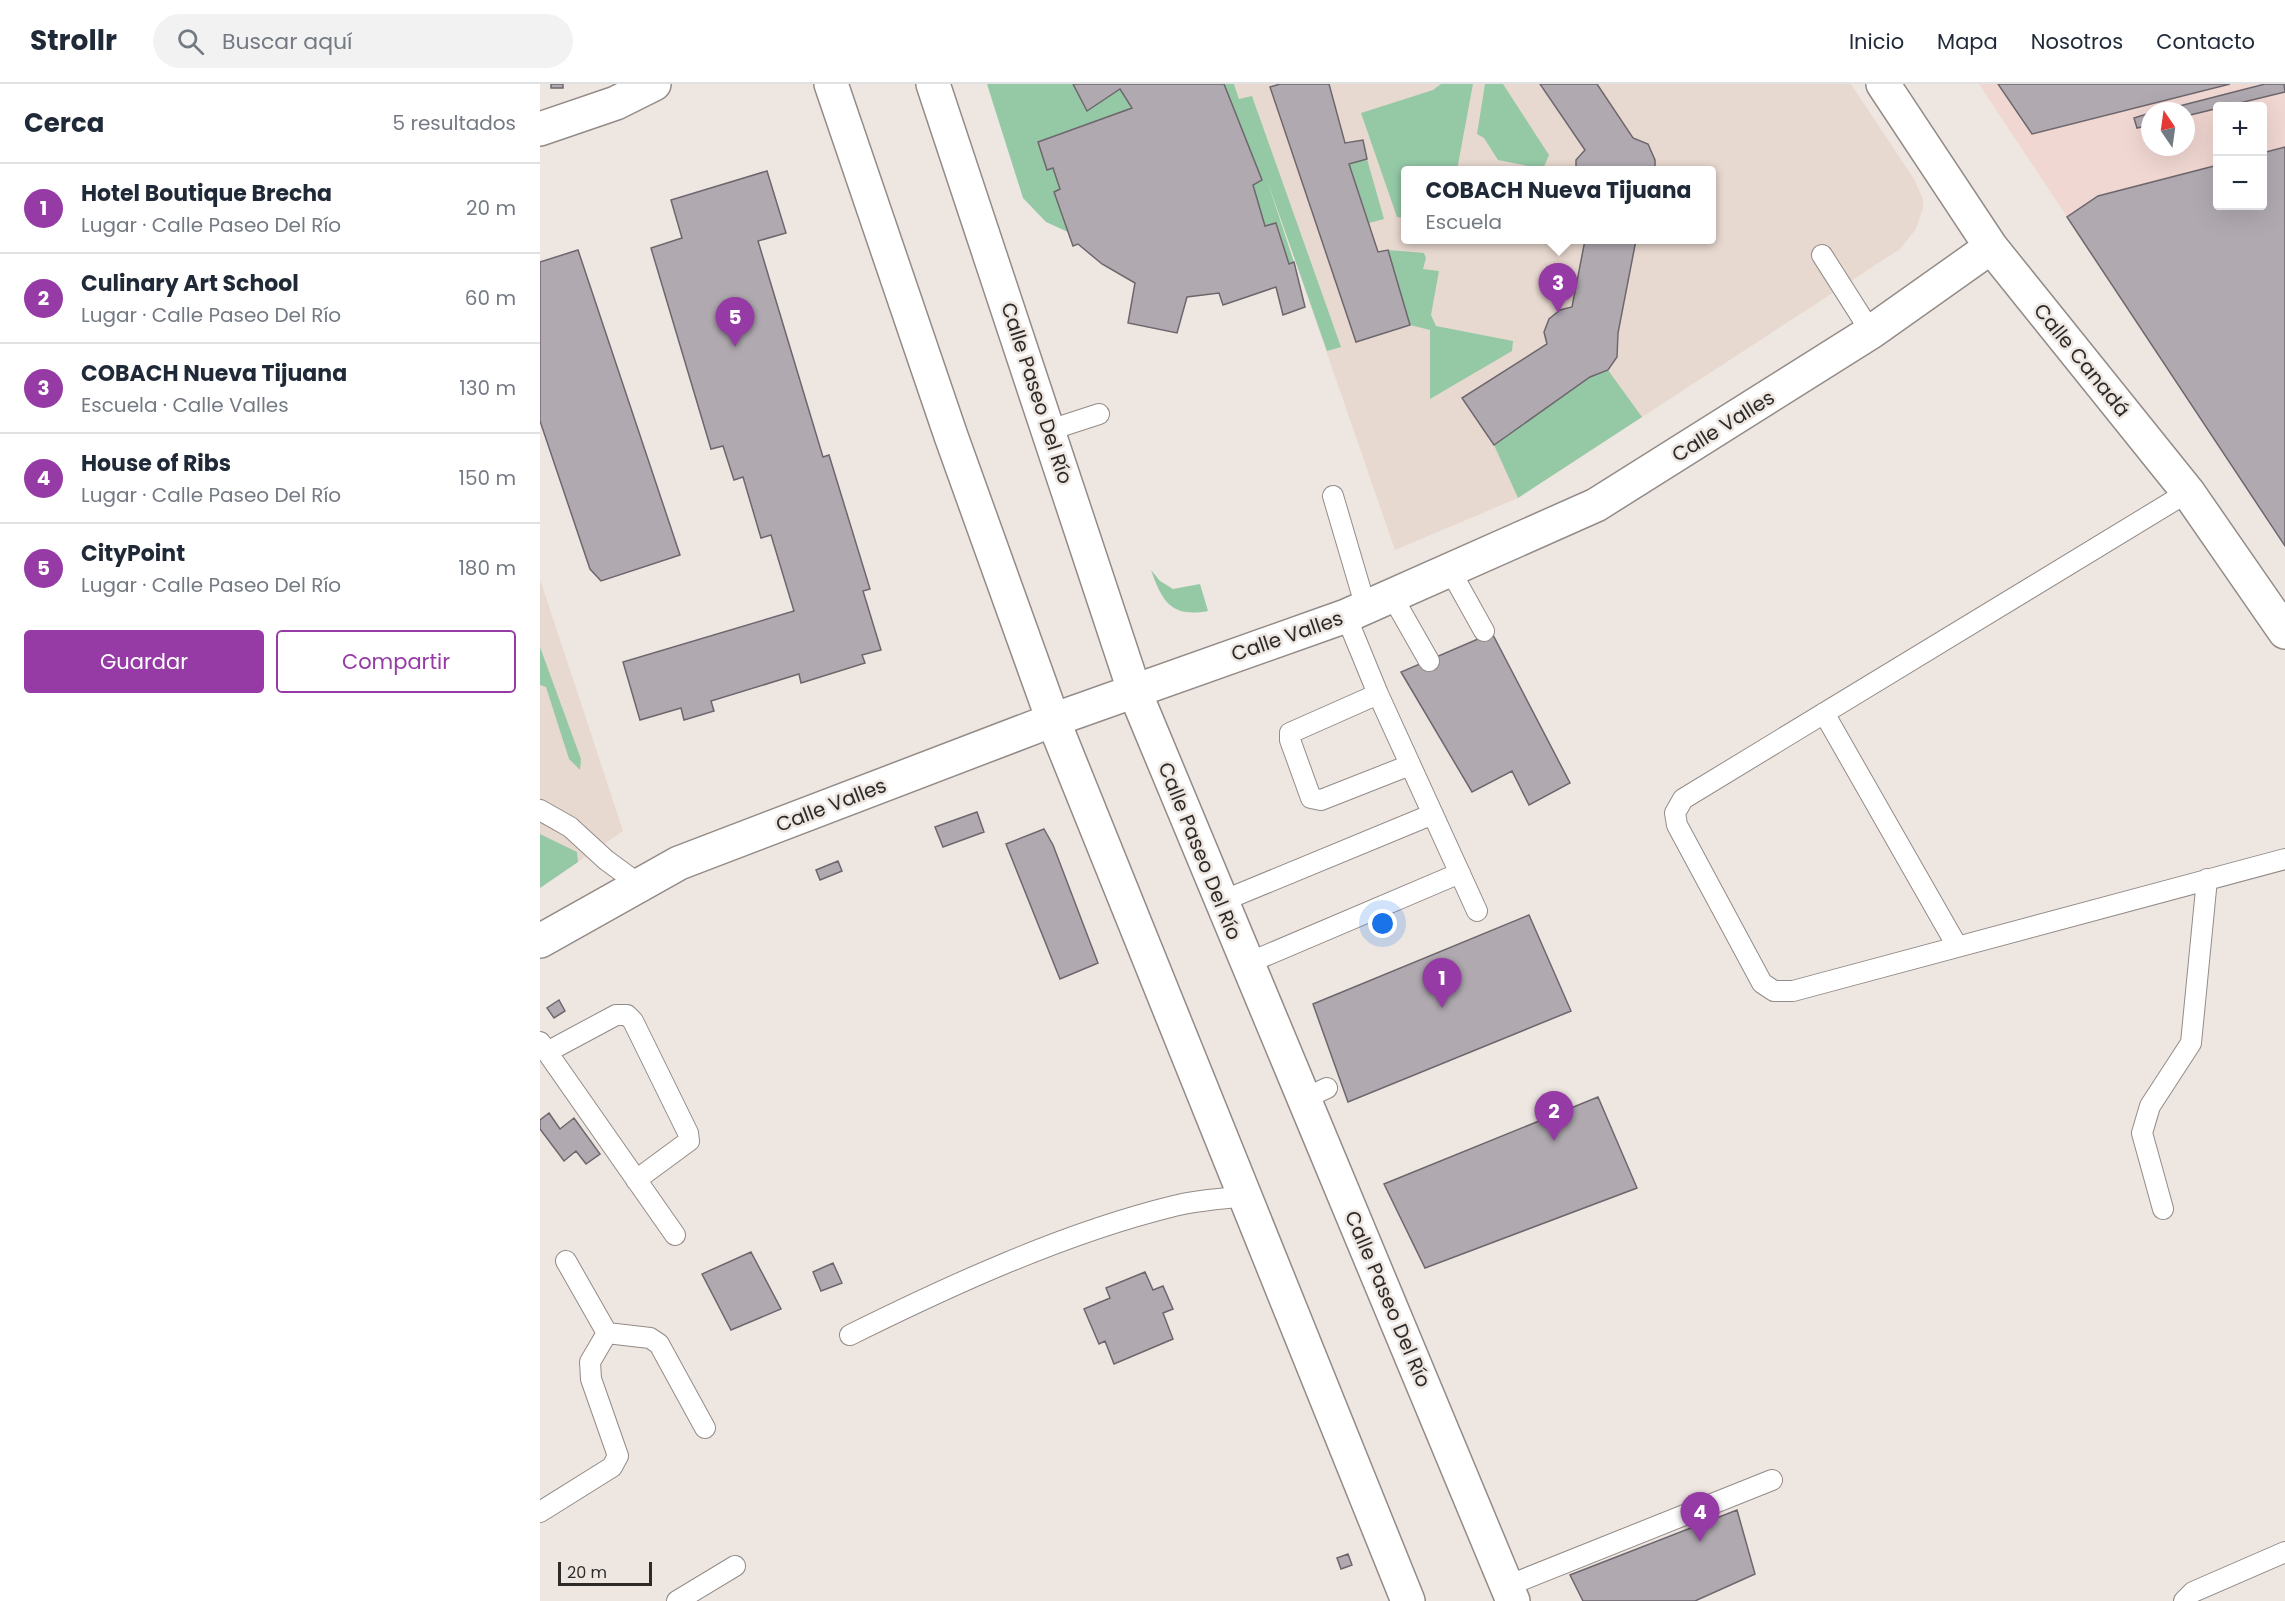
<!DOCTYPE html>
<html lang="es">
<head>
<meta charset="utf-8">
<style>
  body { margin:0; font-family:Poppins,sans-serif; background:#f2f2f3; color:#1f2937 }
  .controls { position:absolute; right:18px; top:18px; display:grid; overflow:hidden; border-radius:6px; box-shadow:0 6px 24px #0002 }
  .controls button { width:54px; height:54px; display:grid; place-items:center; padding:0; border:0; border-bottom:2px solid #e0e1e3; background:#fff; color:#1f2937; font:30px sans-serif }
  .compass { position:absolute; left:1601px; top:18px; width:54px; height:54px; border-radius:50%; background:#fff; box-shadow:0 6px 24px #0002; rotate:347deg }
  .scale { position:absolute; left:18px; bottom:15px; width:94px; box-sizing:border-box; padding-left:6px; border:3px solid #2d2a28; border-top:0; font-size:16px; line-height:21px; white-space:nowrap; color:#2d2a28; -webkit-text-stroke:4px #eee6e1; paint-order:stroke }
  .you { position:absolute; left:843px; top:840px; width:21px; height:21px; margin:-15px; border:4px solid #fff; border-radius:50%; background:#1a73e8; box-shadow:0 0 0 9px #1a73e833 }
  .badge { display:grid; place-items:center; width:39px; height:39px; border-radius:50%; background:#963ba5; color:#fff; font-size:20px; font-weight:700 }
  .pin { position:absolute; translate:-50% -50px; filter:drop-shadow(0 2px 3px #0008) }
  .pin::after { content:''; position:absolute; top:32px; width:21px; height:18px; background:inherit; clip-path:polygon(0 0,100% 0,50% 100%) }
  .popup { position:absolute; left:861px; top:82px; width:315px; height:78px; box-sizing:border-box; display:grid; place-content:center; border-radius:6px; background:#fff; filter:drop-shadow(0 2px 4px #0005); font-size:20px; white-space:nowrap; color:#747a83 }
  .popup b { font-size:22px; color:#1f2937 }
  .popup::after { content:''; position:absolute; left:50%; top:100%; margin-left:-12px; border:12px solid transparent; border-top-color:#fff }
  .list { margin:0; padding:0; list-style:none }
  h2 { display:flex; justify-content:space-between; align-items:center; height:78px; margin:0; padding:0 24px; font-size:26px }
  h2 small { font-size:20px; font-weight:400; color:#747a83 }
  .list li { display:grid; grid-template-columns:39px 1fr auto; gap:18px; align-items:center; box-sizing:border-box; height:90px; padding:0 24px; border-top:2px solid #e0e1e3 }
  .list b { display:block; font-size:22px; white-space:nowrap }
  .list p { margin:0; font-size:20px; white-space:nowrap; color:#747a83 }
  .list em { font-size:20px; font-style:normal; color:#747a83 }
  .actions { display:flex; gap:12px; padding:18px 24px }
  .actions a { flex:1; padding:14px 0; border:2px solid #963ba5; border-radius:6px; text-align:center; font-size:21px; color:#963ba5 }
  .actions .main { background:#963ba5; color:#fff }
  .icon { flex:none; width:33px; height:33px; fill:none; stroke:currentColor; stroke-width:2; stroke-linecap:round; stroke-linejoin:round }
  .map { position:relative; flex:none; width:1745px; height:1517px; overflow:hidden }
  header { display:flex; align-items:center; gap:36px; box-sizing:border-box; height:84px; padding:0 30px; background:#fff; border-bottom:2px solid #e0e1e3 }
  header strong { font-size:28px }
  nav { display:flex; gap:33px; margin-inline-start:auto; font-size:21px }
  .search { width:420px; height:54px; background:#f2f2f3; display:flex; align-items:center; gap:15px; box-sizing:border-box; padding:0 21px; border-radius:33px; color:#747a83; font-size:22px }
  main { display:flex }
  aside { flex:1; background:#fff }
  .map>svg:first-child { display:block }
  .industrial { fill:#f1d7d2; fill-rule:evenodd }
  .built { fill:#e8d9d0; fill-rule:evenodd }
  .green { fill:#95c9a6 }
  .building { fill:#b0aab0; stroke:#6d676d; stroke-width:1.5 }
  .lines { fill:none; stroke-linecap:round; stroke-linejoin:round }
  .lane-casing { stroke:#938b87; stroke-width:22 }
  .street-casing { stroke:#938b87; stroke-width:36 }
  .secondary-casing { stroke:#938b87; stroke-width:36 }
  .lane { stroke:#fff; stroke-width:20 }
  .street { stroke:#fff; stroke-width:33 }
  .secondary { stroke:#fff; stroke-width:33 }
  .labels { text-anchor:middle; dominant-baseline:central; stroke-width:5; stroke-linejoin:round; paint-order:stroke }
  .street-label { font-size:20px; fill:#2d2a28; stroke:#eee6e1 }
</style>
</head>
<body>
<header>
<strong>Strollr</strong>
<div class="search"><svg class="icon" aria-label="search" viewBox="0 0 24 24"><circle cx="10" cy="10" r="6"/><path d="M15 15l6 6"/></svg>Buscar aquí</div>
<nav><a>Inicio</a><a>Mapa</a><a>Nosotros</a><a>Contacto</a></nav>
</header>
<main>
<aside>
<h2>Cerca<small>5 resultados</small></h2>
<ul class="list">
<li><span class="badge">1</span><div><b>Hotel Boutique Brecha</b><p>Lugar · Calle Paseo Del Río</p></div><em>20 m</em></li>
<li><span class="badge">2</span><div><b>Culinary Art School</b><p>Lugar · Calle Paseo Del Río</p></div><em>60 m</em></li>
<li><span class="badge">3</span><div><b>COBACH Nueva Tijuana</b><p>Escuela · Calle Valles</p></div><em>130 m</em></li>
<li><span class="badge">4</span><div><b>House of Ribs</b><p>Lugar · Calle Paseo Del Río</p></div><em>150 m</em></li>
<li><span class="badge">5</span><div><b>CityPoint</b><p>Lugar · Calle Paseo Del Río</p></div><em>180 m</em></li>
</ul>
<div class="actions"><a class="main">Guardar</a><a>Compartir</a></div>
</aside>
<div class="map">
<svg width="1745" height="1517" viewBox="0 0 1745 1517">
  <rect width="100%" height="100%" fill="#eee6e1"/>
  <path class="industrial" d="M1439 0H1745V462L1527 133ZM1678 22H1722V122H1678ZM1610 27H1646V63H1610Z"/>
  <path class="built" d="M694 0H1311L1374 95 1383 115V124L1376 145 1360 165 978 414 855 466ZM865 86H1171V156H865Z
    M0 495 83 747 0 804Z"/>
  <path class="green" d="M447 0H533L547 27 580 5 592 24 498 58 507 86 513 84 520 105 515 108 528 148 506 138 483 114Z
    M684 0H694L699 15 712 12 801 263 787 267 727 96 754 178 749 180 737 139 725 142 713 101 722 96Z
    M901 0H933L917 86H865V134L857 133 821 29 893 6Z
    M945 0H963L1009 71 1003 85 958 76 944 54 937 50Z
    M827 75 844 135 829 139 809 80Z
    M848 166 884 169 886 174 883 185 899 187 891 231 896 242 973 257 972 267 890 315V246L870 241Z
    M1068 286 1102 333 978 414 954 361 1050 293Z
    M611 486 620 497 633 505 660 500 668 527C631 534 622 517 611 486Z
    M0 563 41 675 40 686 29 675 6 603 0 601Z
    M0 750 37 768 38 778 0 804Z"/>
  <path class="building" d="M11 0H23V4H11Z
    M533 0H684L722 96 713 101 725 142 736 139 749 180 754 178 765 223 743 231 736 203 683 221 679 209 647 213 637 249 588 239 595 199 562 180 538 160 533 162 514 108 520 105 513 84 507 86 498 58 592 24 580 5 547 27Z
    M740 0H789L805 59 823 56 827 75 809 80 838 168 848 166 870 241 816 258 730 3Z
    M1000 0H1057L1093 54 1108 60 1115 76V86H1036V76L1045 66Z
    M1458 0H1690L1492 50Z
    M1725 0H1744L1745 8 1646 32V27H1620Z
    M1610 29V41L1597 44 1594 34Z
    M1745 63V462L1527 133 1558 112 1678 81V122H1722V69Z
    M227 87 246 149 218 157 283 373 289 371 330 505 323 507 341 566 322 571 325 579 261 599 259 590 171 617 174 627 144 636 141 624 100 636 83 578 254 527 231 451 221 454 203 393 194 396 183 362 171 365 111 164 142 154 131 116Z
    M1045 156H1096L1078 249 1077 273 1068 286 1050 293 954 361 922 314 1007 260 1004 248 1009 235 1020 226 1032 223Z
    M38 166 140 471 61 497 50 485 0 337V178Z
    M952 549 1030 699 989 721 972 687 932 708 861 588Z
    M437 728 444 748 403 763 395 743Z
    M504 745 513 761 558 879 520 895 466 760Z
    M298 777 302 787 280 796 276 786Z
    M989 831 1031 927 808 1018 773 920Z
    M19 916 25 927 14 934 7 924Z
    M1058 1013 1097 1104 885 1184 844 1100Z
    M9 1029 20 1045 34 1034 60 1070 46 1080 36 1067 24 1077 0 1045V1036Z
    M211 1168 241 1225 191 1246 162 1190Z
    M293 1179 302 1199 281 1207 273 1188Z
    M605 1188 613 1206 623 1202 633 1225 623 1229 633 1255 574 1280 565 1257 559 1260 544 1225 570 1214 566 1204Z
    M1197 1426 1215 1490 1155 1517H1043L1030 1491Z
    M808 1470 812 1481 801 1485 797 1474Z"/>
  <g class="lines">
    <defs>
      <path id="lane" d="M1282 171 1331 248
        M510 346 559 330
        M1648 408 1143 715 1135 729 1137 741 1222 899 1234 907H1253L1745 775
        M793 412 826 524
        M910 486 944 547
        M852 512 889 577
        M806 532 838 610 937 827
        M838 610 750 649V656L771 714 781 716 870 681
        M1284 629 1417 862
        M0 726 30 743 66 776 100 801
        M680 818 893 730
        M706 880 920 789
        M0 958 135 1151
        M7 968 76 931H87L93 937 148 1049 149 1057 96 1096
        M764 1015 787 1004
        M1623 1125 1602 1049 1610 1022 1651 959 1667 795
        M67 1249 110 1254 119 1260 165 1344
        M310 1251C411 1201 524 1149 634 1122 657 1116 682 1115 706 1112
        M0 1428 72 1383 78 1372 51 1295 50 1278 67 1249 26 1177
        M967 1502 1232 1396
        M137 1517 195 1482
        M1644 1517 1653 1508 1745 1468"/>
      <path id="street" d="M0 45 76 19 114 0"/>
      <path id="secondary" d="M291 0 411 352 513 636 868 1517
        M393 0 594 606 973 1517
        M1343 0 1451 163 1648 408 1745 548
        M0 857 139 779 513 636 806 532 1056 421 1331 248 1451 163"/>
    </defs>
    <use href="#lane" class="lane-casing"/>
    <use href="#street" class="street-casing"/>
    <use href="#secondary" class="secondary-casing"/>
    <use href="#lane" class="lane"/>
    <use href="#street" class="street"/>
    <use href="#secondary" class="secondary"/>
  </g>
  <g class="labels">
    <g class="street-label">
      <text transform="translate(1542 276) rotate(51)">Calle Canadá</text>
      <text transform="translate(497 309) rotate(72)">Calle Paseo Del Río</text>
      <text transform="translate(1183 342) rotate(-32)">Calle Valles</text>
      <text transform="translate(747 552) rotate(-19)">Calle Valles</text>
      <text transform="translate(291 721) rotate(-21)">Calle Valles</text>
      <text transform="translate(660 767) rotate(68)">Calle Paseo Del Río</text>
      <text transform="translate(848 1215) rotate(67)">Calle Paseo Del Río</text>
    </g>
  </g>
</svg>
<div class="controls">
<button>+</button>
<button>−</button>
</div>
<svg class="compass" viewBox="-18 -18 36 36"><path d="M0-13l5 13h-10z" fill="#e53935"/><path d="M0 13l5-13h-10z" fill="#747a83"/></svg>
<div class="scale">20 m</div>
<div class="you"></div>
<div class="pin badge" style="left:902px;top:924px">1</div>
<div class="pin badge" style="left:1014px;top:1057px">2</div>
<div class="pin badge" style="left:1018px;top:229px">3</div>
<div class="popup"><b>COBACH Nueva Tijuana</b>Escuela</div>
<div class="pin badge" style="left:1160px;top:1458px">4</div>
<div class="pin badge" style="left:195px;top:263px">5</div>
</div>
</main>
</body>
</html>
